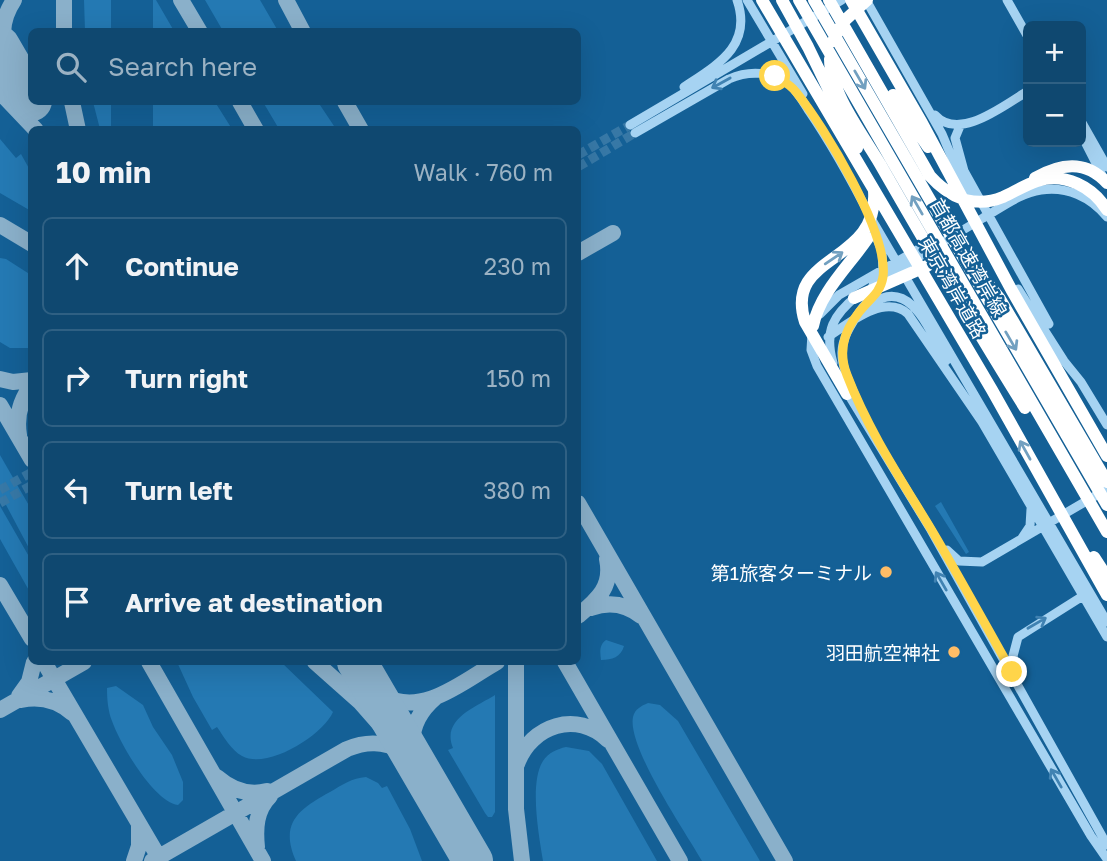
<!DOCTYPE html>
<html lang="en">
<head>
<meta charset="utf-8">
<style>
  body { margin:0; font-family:"Golos Text","Noto Sans JP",sans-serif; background:#1d5278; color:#f1f3f6 }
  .controls { position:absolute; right:21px; top:21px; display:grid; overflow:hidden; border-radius:10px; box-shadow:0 7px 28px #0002 }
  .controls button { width:63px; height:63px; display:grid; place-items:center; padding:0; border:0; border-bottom:2px solid #2f6083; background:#0f4870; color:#f1f3f6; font:35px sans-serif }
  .stop { position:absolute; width:21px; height:21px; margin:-16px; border:5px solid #ffd54a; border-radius:50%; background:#fff }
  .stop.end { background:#ffd54a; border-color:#fff; box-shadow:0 2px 7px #0008 }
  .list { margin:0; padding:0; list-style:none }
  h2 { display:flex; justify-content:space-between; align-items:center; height:91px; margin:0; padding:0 28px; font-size:30px }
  h2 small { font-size:23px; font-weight:400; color:#9bb2c3 }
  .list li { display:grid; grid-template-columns:46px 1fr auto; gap:21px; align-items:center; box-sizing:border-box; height:98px; margin:0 14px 14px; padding:0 14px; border:2px solid #2f6083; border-radius:10px }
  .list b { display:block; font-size:26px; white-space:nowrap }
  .list em { font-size:23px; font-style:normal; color:#9bb2c3 }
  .icon { flex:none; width:38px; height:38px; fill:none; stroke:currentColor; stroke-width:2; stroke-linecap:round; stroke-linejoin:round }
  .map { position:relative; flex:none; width:1107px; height:861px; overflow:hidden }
  .search { position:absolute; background:#0f4870; box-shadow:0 7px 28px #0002; left:28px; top:28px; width:553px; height:77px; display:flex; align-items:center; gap:18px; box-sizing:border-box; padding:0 24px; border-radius:10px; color:#9bb2c3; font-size:26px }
  .panel { position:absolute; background:#0f4870; box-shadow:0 7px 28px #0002; left:28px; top:126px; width:553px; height:539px; border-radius:10px }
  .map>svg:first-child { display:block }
  .green { fill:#2479b3 }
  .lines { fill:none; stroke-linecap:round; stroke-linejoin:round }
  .taxiway { stroke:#8ab0ca; stroke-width:16 }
  .runway { stroke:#8ab0ca; stroke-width:40 }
  .minor-tunnel { stroke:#3778a6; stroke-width:9; stroke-dasharray:9 4.5; stroke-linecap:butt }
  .minor { stroke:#a6d3f2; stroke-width:9 }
  .highway { stroke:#fff; stroke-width:12 }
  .oneway { stroke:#72a0c0 }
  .oneway2 { stroke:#4082b2 }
  .route { stroke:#ffd54a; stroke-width:9 }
  .poi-dot { fill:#ffbd66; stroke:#146096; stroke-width:2.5 }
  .labels { text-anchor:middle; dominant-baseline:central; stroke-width:5; stroke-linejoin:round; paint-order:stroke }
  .street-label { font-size:19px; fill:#fff; stroke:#146096 }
  .poi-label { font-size:19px; fill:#fff; stroke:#146096; text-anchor:end }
</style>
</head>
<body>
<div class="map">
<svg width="1107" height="861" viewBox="0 0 1107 861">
  <rect width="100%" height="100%" fill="#146096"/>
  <path class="green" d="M84 0H111V31H85Z
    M153 0H156L174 31H153Z
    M205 0H260L278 31H223Z
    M93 102H111V129H100Z
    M153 102H215L232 129H153Z
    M263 102H318L336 129H279Z
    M0 139 16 158 21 154 31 172V211L0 193Z
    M0 258 6 259 31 275 30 348H10L0 342Z
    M0 455 31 509V552L5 503 0 500Z
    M941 502 969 552 966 554 935 506Z
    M0 506 31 560V594L0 539Z
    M606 640 624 646C621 657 612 660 601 660 600 652 599 645 606 640Z
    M177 662H281L333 712C323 735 268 770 242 756 231 750 224 737 217 727L212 730 193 697Z
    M116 686 143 705 153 727 172 755 183 782V800L178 805C154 802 120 744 112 721 108 711 107 699 107 688Z
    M495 695V812L492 817H488L485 813 448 750 453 748C441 719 476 707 495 695Z
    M648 703 660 705 678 721 760 861H702C686 833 627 747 633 717 635 709 641 706 648 703Z
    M566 747 589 751 602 764 657 861H543C539 836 529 783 543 761 548 753 557 749 566 747Z
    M366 777 378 783 382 788 387 786 410 829 422 861H296C279 823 299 809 330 792 342 785 352 778 366 777Z"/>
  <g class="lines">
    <path class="taxiway" d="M64 0V32
      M181 0 200 32
      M286 0 303 32
      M11 65C0 42 0 21 14 0
      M0 92 36 130
      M72 102 78 130
      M240 102 256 130
      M345 102 361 130
      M0 225 32 244
      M578 253 613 233
      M0 379 13 382 32 380
      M0 405 32 460
      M19 435C16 416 20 400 32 385
      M578 503 785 861
      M0 585 32 639
      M591 608C610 601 626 604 641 616
      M578 616C597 600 613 587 607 559
      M44 662 161 861
      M149 662 263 861
      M315 662 360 702 418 768
      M516 662V809L522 861
      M565 662 680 861
      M362 671C368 679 374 690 383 695 421 719 465 680 497 662
      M19 696 29 682 34 662
      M21 700C40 696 57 700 72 713
      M0 710 84 662
      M416 764C407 738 414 716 435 698
      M517 764C531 725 577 710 608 740
      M217 777C232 790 248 796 267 791
      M442 808 483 861
      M257 847C255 828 256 810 270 796
      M134 861 139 846V826
      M152 861 347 749C366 741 383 741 402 751"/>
    <path class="runway" d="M0 46 32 101
      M357 662 473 861"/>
    <path class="minor-tunnel" d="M578 155 630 125
      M578 167 635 133
      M0 490 32 472
      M0 503 32 485"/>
    <path class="minor" d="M747 0 803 94
      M866 0 942 134 971 203
      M1007 0 1028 37
      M827 9 842 0
      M684 87C717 65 753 46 737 0
      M935 115C959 142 1004 105 1028 91
      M1081 121 1107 167
      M630 125 815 16
      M960 126 955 138 964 171 1049 324
      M635 133 729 79C749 70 772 71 790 85 798 92 804 103 809 111 833 146 853 183 872 220L1107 622
      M1081 134 1104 179
      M874 232 882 251 883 273
      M873 285C910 262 946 240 983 218 1001 208 1020 193 1041 190 1067 186 1091 197 1107 217
      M1018 289 1064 361 1081 382 1107 425
      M871 304C911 276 930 332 946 361
      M820 314 839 295 931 242
      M812 333 811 350 817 366 1091 836 1107 859
      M828 337C849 323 885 293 908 314L982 422 1107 637
      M833 363C824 331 833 315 858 295
      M845 389 931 530 1107 845
      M860 407C840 360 831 351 863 307 869 300 876 295 880 286
      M1022 538 1030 526 1031 509
      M947 550 959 561 982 562 1107 489
      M1017 673 1013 656 1018 637 1086 594"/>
    <path class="highway" d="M762 0 992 390 1107 595
      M782 0 808 47 857 148
      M799 0 1107 532
      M814 0 1107 505
      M829 0 930 176C949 197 974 209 1003 197 1014 192 1025 185 1037 181 1065 172 1093 187 1107 210
      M851 0 922 123 1011 289 1107 456
      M833 41 843 22 867 0
      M830 59C830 92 863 135 880 164 927 246 975 328 1025 408
      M893 95 928 147
      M1035 178C1061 163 1086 160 1107 183
      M975 272 986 281 1000 299 1107 482
      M854 298 927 266
      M813 326C820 292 849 266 868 238
      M847 394 805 322C783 253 879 265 874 191
      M1094 557 1107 577"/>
  </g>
  <defs><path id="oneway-shaft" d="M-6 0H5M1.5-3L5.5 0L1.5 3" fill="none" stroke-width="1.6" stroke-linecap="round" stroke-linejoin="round" transform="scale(1.75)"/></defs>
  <g class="oneway">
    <use href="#oneway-shaft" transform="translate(860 80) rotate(60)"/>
    <use href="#oneway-shaft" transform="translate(917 205) rotate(-120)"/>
    <use href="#oneway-shaft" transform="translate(834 258) rotate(-34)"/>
    <use href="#oneway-shaft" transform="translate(1011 341) rotate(60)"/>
    <use href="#oneway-shaft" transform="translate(1025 450) rotate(-119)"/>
  </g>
  <g class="oneway2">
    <use href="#oneway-shaft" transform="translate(721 83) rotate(151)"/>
    <use href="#oneway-shaft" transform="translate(941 581) rotate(-120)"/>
    <use href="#oneway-shaft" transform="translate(1037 623) rotate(-30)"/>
    <use href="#oneway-shaft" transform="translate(1056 778) rotate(-120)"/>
  </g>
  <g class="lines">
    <path class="route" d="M775 76C783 81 791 85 796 92 824 126 889 234 883 277 881 289 875 295 867 303 847 324 836 347 847 375 868 430 900 478 931 529 959 576 985 624 1012 672"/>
  </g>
  <g class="poi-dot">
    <circle cx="886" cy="572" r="7"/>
    <circle cx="954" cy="652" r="7"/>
  </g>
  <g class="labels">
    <g class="street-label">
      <text transform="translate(969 257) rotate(60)">首都高速湾岸線</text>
      <text transform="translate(953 287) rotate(60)">東京湾岸道路</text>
    </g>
    <g class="poi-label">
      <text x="872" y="572">第1旅客ターミナル</text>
      <text x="940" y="652">羽田航空神社</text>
    </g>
  </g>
</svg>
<div class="controls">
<button>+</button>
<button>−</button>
</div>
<div class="stop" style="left:775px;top:76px"></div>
<div class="stop end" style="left:1012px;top:672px"></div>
<div class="search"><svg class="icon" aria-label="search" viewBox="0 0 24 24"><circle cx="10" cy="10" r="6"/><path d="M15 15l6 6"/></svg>Search here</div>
<section class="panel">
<h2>10 min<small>Walk · 760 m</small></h2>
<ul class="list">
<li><svg class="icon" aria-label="ahead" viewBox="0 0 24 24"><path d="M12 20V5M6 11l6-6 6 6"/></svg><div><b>Continue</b></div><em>230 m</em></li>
<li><svg class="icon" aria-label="right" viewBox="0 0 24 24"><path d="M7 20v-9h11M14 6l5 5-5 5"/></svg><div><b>Turn right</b></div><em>150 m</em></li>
<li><svg class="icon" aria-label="left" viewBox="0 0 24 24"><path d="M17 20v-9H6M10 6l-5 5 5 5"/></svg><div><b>Turn left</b></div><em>380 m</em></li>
<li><svg class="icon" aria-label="arrive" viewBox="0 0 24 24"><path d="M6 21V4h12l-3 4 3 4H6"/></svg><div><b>Arrive at destination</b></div></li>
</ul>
</section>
</div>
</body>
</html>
